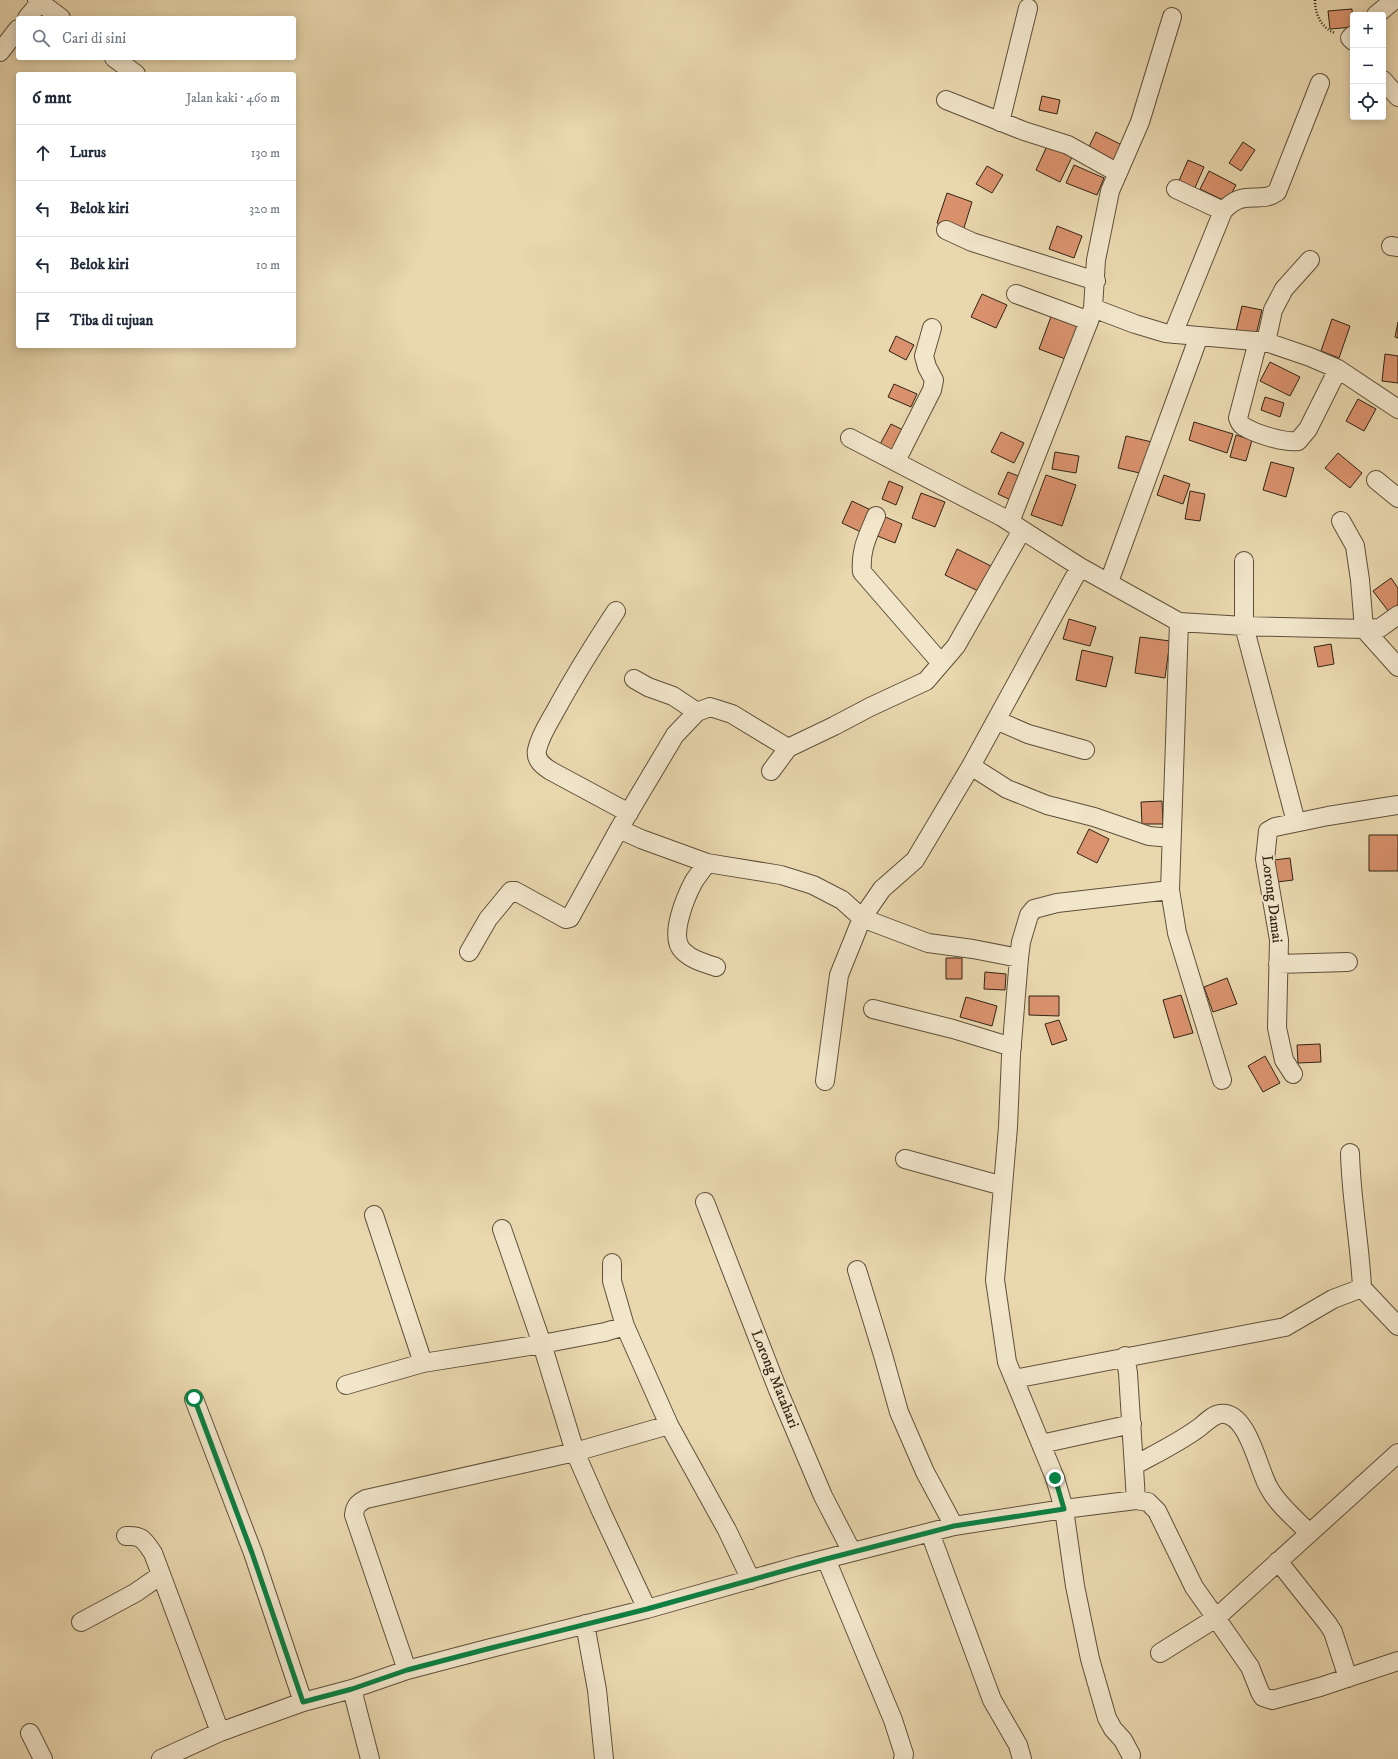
<!DOCTYPE html>
<html lang="id">
<head>
<meta charset="utf-8">
<style>
  body { margin:0; font-family:"IM FELL DW Pica",serif; background:#f6f6f7; color:#1f2937 }
  .controls { position:absolute; right:12px; top:12px; display:grid; overflow:hidden; border-radius:4px; box-shadow:0 2px 10px #0003 }
  .controls button { width:36px; height:36px; display:grid; place-items:center; padding:0; border:0; border-bottom:1px solid #e0e1e3; background:#fff; color:#1f2937; font:20px sans-serif }
  .stop { position:absolute; width:12px; height:12px; margin:-9px; border:3px solid #0b8043; border-radius:50%; background:#fff }
  .stop.end { background:#0b8043; border-color:#fff; box-shadow:0 1px 4px #0008 }
  .list { margin:0; padding:0; list-style:none }
  h2 { display:flex; justify-content:space-between; align-items:center; height:52px; margin:0; padding:0 16px; font-size:17px }
  h2 small { font-size:13px; font-weight:400; color:#747a83 }
  .list li { display:grid; grid-template-columns:26px 1fr auto; gap:12px; align-items:center; box-sizing:border-box; height:56px; padding:0 16px; border-top:1px solid #e0e1e3 }
  .list b { display:block; font-size:15px; white-space:nowrap }
  .list em { font-size:13px; font-style:normal; color:#747a83 }
  .icon { flex:none; width:22px; height:22px; fill:none; stroke:currentColor; stroke-width:2; stroke-linecap:round; stroke-linejoin:round }
  .map { position:relative; flex:none; width:1398px; height:1759px; overflow:hidden }
  .search { position:absolute; background:#fff; box-shadow:0 2px 10px #0003; left:16px; top:16px; width:280px; height:44px; display:flex; align-items:center; gap:10px; box-sizing:border-box; padding:0 14px; border-radius:4px; color:#747a83; font-size:15px }
  .panel { position:absolute; background:#fff; box-shadow:0 2px 10px #0003; left:16px; top:72px; width:280px; height:276px; border-radius:4px }
  .map>svg:first-child { display:block }
  .building { fill:#d9926d; stroke:#312314 }
  .lines { fill:none; stroke-linecap:round; stroke-linejoin:round }
  .minor-casing { stroke:#5f503a; stroke-width:20 }
  .path { stroke:#312314; stroke-width:2.5; stroke-dasharray:1 2; stroke-linecap:butt }
  .minor { stroke:#f1e5ca; stroke-width:18 }
  .route { stroke:#0b8043; stroke-width:5 }
  .labels { text-anchor:middle; dominant-baseline:central; stroke-width:4; stroke-linejoin:round; paint-order:stroke }
  .street-label { font-size:15px; fill:#312314; stroke:#f1e5ca }
</style>
</head>
<body>
<div class="map">
<svg width="1398" height="1759" viewBox="0 0 1398 1759">
  <rect width="100%" height="100%" fill="#e9d7ae"/>
  <filter id="stains"><feTurbulence type="fractalNoise" baseFrequency=".005" numOctaves="4"/><feColorMatrix values="0 0 0 0 .2 0 0 0 0 .09 0 0 0 0 .02 0 0 0 .5 -.17"/></filter>
  <radialGradient id="worn" r=".72"><stop offset=".6" stop-color="#630" stop-opacity="0"/><stop offset="1" stop-color="#630" stop-opacity=".3"/></radialGradient>
  <path class="building" d="M1352 9 1353 27 1330 29 1328 11Z
    M1042 96 1060 100 1057 114 1039 110Z
    M1096 132 1122 145 1113 162 1088 149Z
    M1243 142 1255 150 1241 171 1229 163Z
    M1047 146 1072 157 1060 182 1036 170Z
    M1188 160 1204 167 1194 190 1178 183Z
    M1074 165 1104 178 1097 195 1066 183Z
    M987 166 1003 175 992 193 976 184Z
    M1209 171 1236 185 1227 202 1200 189Z
    M947 193 972 202 963 231 937 223Z
    M1057 226 1082 236 1074 258 1049 249Z
    M982 294 1007 305 996 328 971 317Z
    M1242 306 1262 310 1256 335 1236 331Z
    M1052 314 1081 324 1068 360 1039 349Z
    M1332 319 1350 326 1339 358 1321 351Z
    M1398 322V338L1395 337Z
    M896 336 914 345 906 360 889 351Z
    M1385 354 1398 356V383L1382 381Z
    M1270 362 1300 377 1290 396 1260 381Z
    M894 384 917 394 911 407 888 397Z
    M1265 397 1284 403 1280 417 1261 410Z
    M1358 399 1376 409 1364 431 1346 421Z
    M1194 422 1233 434 1227 453 1189 440Z
    M891 424 909 433 896 457 878 448Z
    M1001 432 1024 443 1014 463 991 452Z
    M1236 435 1252 440 1246 461 1230 457Z
    M1126 436 1152 442 1144 474 1118 468Z
    M1055 452 1079 456 1076 473 1052 469Z
    M1338 453 1362 473 1350 488 1325 468Z
    M1271 462 1294 468 1286 497 1263 490Z
    M1008 472 1026 479 1015 502 998 494Z
    M1046 475 1076 485 1062 526 1031 515Z
    M1164 475 1190 484 1183 504 1157 495Z
    M889 481 903 487 896 505 882 499Z
    M1190 491 1205 494 1200 521 1185 519Z
    M921 493 945 502 935 527 912 518Z
    M852 501 873 511 863 533 842 523Z
    M883 516 902 524 895 543 875 535Z
    M957 549 991 566 978 591 945 575Z
    M1391 578 1398 588V605L1389 612 1373 591Z
    M1069 619 1096 627 1090 646 1063 639Z
    M1140 637 1170 641 1165 678 1135 673Z
    M1331 644 1334 664 1318 667 1314 647Z
    M1082 650 1113 657 1106 687 1076 680Z
    M1162 801 1163 824H1142L1141 802Z
    M1089 829 1109 839 1097 863 1077 853Z
    M1369 835H1398V871H1369Z
    M1290 858 1293 880 1277 882 1274 860Z
    M946 958H962V979H946Z
    M985 972 1006 974 1005 990 984 989Z
    M1227 978 1237 1004 1213 1012 1204 987Z
    M1181 995 1193 1033 1174 1038 1163 1000Z
    M1029 996H1059V1016L1029 1015Z
    M966 997 997 1006 992 1026 960 1017Z
    M1059 1020 1067 1040 1052 1045 1045 1024Z
    M1320 1044 1321 1062 1298 1063 1297 1045Z
    M1265 1056 1280 1083 1263 1092 1248 1066Z"/>
  <g class="lines">
    <defs>
      <path id="minor" d="M37 0 61 18
        M1376 15 1394 0
        M1172 17 1140 122 1110 191 1096 260 1093 308 1135 324 1165 333 1266 342 1310 357 1338 369 1398 409
        M27 18 42 0
        M1353 35 1350 38 1353 41
        M0 52 18 29
        M114 58 136 74
        M1383 80 1398 97
        M946 100 1024 131 1068 145 1118 173
        M1000 122 1028 8
        M1176 189 1223 211
        M946 230 972 242 1096 281
        M1391 246 1398 247
        M1016 294 1089 321
        M1173 334 1223 211C1245 187 1259 205 1277 192L1320 83
        M1258 341 1238 418C1239 421 1240 424 1243 426 1255 434 1285 443 1298 441L1308 429 1338 369
        M1266 342 1273 310 1284 289 1310 260
        M850 438 1002 517 1080 567 1179 622 1244 626 1364 629 1380 628 1398 615
        M896 461 932 390 934 380 927 367 924 356 932 328
        M1376 480 1398 498
        M876 516C868 536 860 549 862 572L941 663
        M1341 521 1355 546 1360 580 1364 629 1398 667
        M1010 522 1089 321 1093 308
        M1244 561V626L1296 822
        M1109 582 1199 336
        M616 611C595 643 575 675 557 708 550 721 540 735 537 750 535 760 543 766 551 771L629 813
        M1179 622 1170 890 1177 933 1222 1080
        M634 679 648 687 673 696 697 712
        M996 720 1028 734 1085 750
        M971 766 1007 789 1047 805 1094 817 1149 836 1171 838
        M771 771 788 748
        M619 829 641 839 707 863 781 875 813 885 842 900 862 918 928 943 973 949 1019 958
        M707 863C703 869 698 875 694 881 686 896 668 937 683 951 692 960 704 963 716 967
        M469 952 488 919 511 891H515L566 919 570 918 619 829 675 735 697 712 710 707 732 714 788 748 834 726 870 707 926 681 956 646 1022 530
        M1278 964 1348 962
        M873 1009 953 1029 1012 1047
        M1293 1074 1284 1060 1277 1028 1279 940 1265 859 1268 831 1275 827 1328 816 1398 805
        M825 1081 839 975 862 918 882 889 915 860 971 766 1080 567
        M1350 1153C1351 1199 1360 1243 1362 1288
        M905 1159 1003 1186
        M705 1202 778 1390 823 1496 852 1552
        M374 1215 423 1363
        M502 1229 542 1344 605 1332 625 1326 612 1281V1263
        M857 1270 883 1355 899 1412 925 1472 954 1526
        M625 1326 669 1425 727 1530 751 1580
        M1125 1356 1128 1373 1136 1500
        M1014 1379 1285 1327 1333 1299 1362 1288 1398 1326
        M346 1385 423 1363 542 1344 575 1452 601 1511 647 1609
        M194 1399 253 1553 303 1702
        M1041 1444 1132 1424
        M1135 1465C1157 1453 1180 1442 1200 1427 1206 1422 1213 1415 1220 1414 1248 1410 1258 1470 1269 1488 1278 1505 1296 1519 1309 1533
        M931 1533 932 1538 992 1700 1018 1745 1022 1759
        M126 1536C142 1535 144 1540 153 1553L220 1732
        M826 1559 893 1720 904 1754 903 1759
        M1278 1561 1328 1624 1333 1632 1348 1678
        M81 1622 135 1593 161 1575
        M585 1624 597 1690 604 1759
        M1160 1653 1216 1618 1250 1667 1260 1692 1263 1697 1272 1700 1320 1687 1398 1661
        M407 1670 354 1515C355 1506 358 1503 366 1499L575 1452 669 1425
        M352 1689 370 1759
        M30 1733 43 1759
        M1131 1755 1123 1740 1113 1729 1107 1718 1090 1659 1075 1586 1064 1509 1055 1478 1007 1362 995 1280 1008 1127 1011 1055 1019 958 1021 942 1029 915 1034 909 1057 903 1170 890
        M161 1759 220 1732 303 1702 352 1689 407 1670 491 1648 647 1609 798 1566 954 1526 1064 1509 1136 1500 1148 1502 1157 1511 1194 1587 1216 1618 1398 1453"/>
    </defs>
    <use href="#minor" class="minor-casing"/>
    <path class="path" d="M1315 0C1315 14 1321 28 1335 33"/>
    <use href="#minor" class="minor"/>
  </g>
  <g class="lines">
    <path class="route" d="M194 1398 252 1553 303 1702 352 1689 407 1670 491 1648 647 1609 826 1559 954 1526 1064 1509 1055 1478"/>
  </g>
  <g class="labels">
    <g class="street-label">
      <text transform="translate(1272 899) rotate(83)">Lorong Damai</text>
      <text transform="translate(775 1379) rotate(68)">Lorong Matahari</text>
    </g>
  </g>
  <rect width="100%" height="100%" filter="url(#stains)"/>
  <rect width="100%" height="100%" fill="url(#worn)"/>
</svg>
<div class="controls">
<button>+</button>
<button>−</button>
<button><svg class="icon" aria-label="locate" viewBox="0 0 24 24"><circle cx="12" cy="12" r="6"/><path d="M12 2v4M12 18v4M2 12h4M18 12h4"/></svg></button>
</div>
<div class="stop" style="left:194px;top:1398px"></div>
<div class="stop end" style="left:1055px;top:1478px"></div>
<div class="search"><svg class="icon" aria-label="search" viewBox="0 0 24 24"><circle cx="10" cy="10" r="6"/><path d="M15 15l6 6"/></svg>Cari di sini</div>
<section class="panel">
<h2>6 mnt<small>Jalan kaki · 460 m</small></h2>
<ul class="list">
<li><svg class="icon" aria-label="ahead" viewBox="0 0 24 24"><path d="M12 20V5M6 11l6-6 6 6"/></svg><div><b>Lurus</b></div><em>130 m</em></li>
<li><svg class="icon" aria-label="left" viewBox="0 0 24 24"><path d="M17 20v-9H6M10 6l-5 5 5 5"/></svg><div><b>Belok kiri</b></div><em>320 m</em></li>
<li><svg class="icon" aria-label="left" viewBox="0 0 24 24"><path d="M17 20v-9H6M10 6l-5 5 5 5"/></svg><div><b>Belok kiri</b></div><em>10 m</em></li>
<li><svg class="icon" aria-label="arrive" viewBox="0 0 24 24"><path d="M6 21V4h12l-3 4 3 4H6"/></svg><div><b>Tiba di tujuan</b></div></li>
</ul>
</section>
</div>
</body>
</html>
